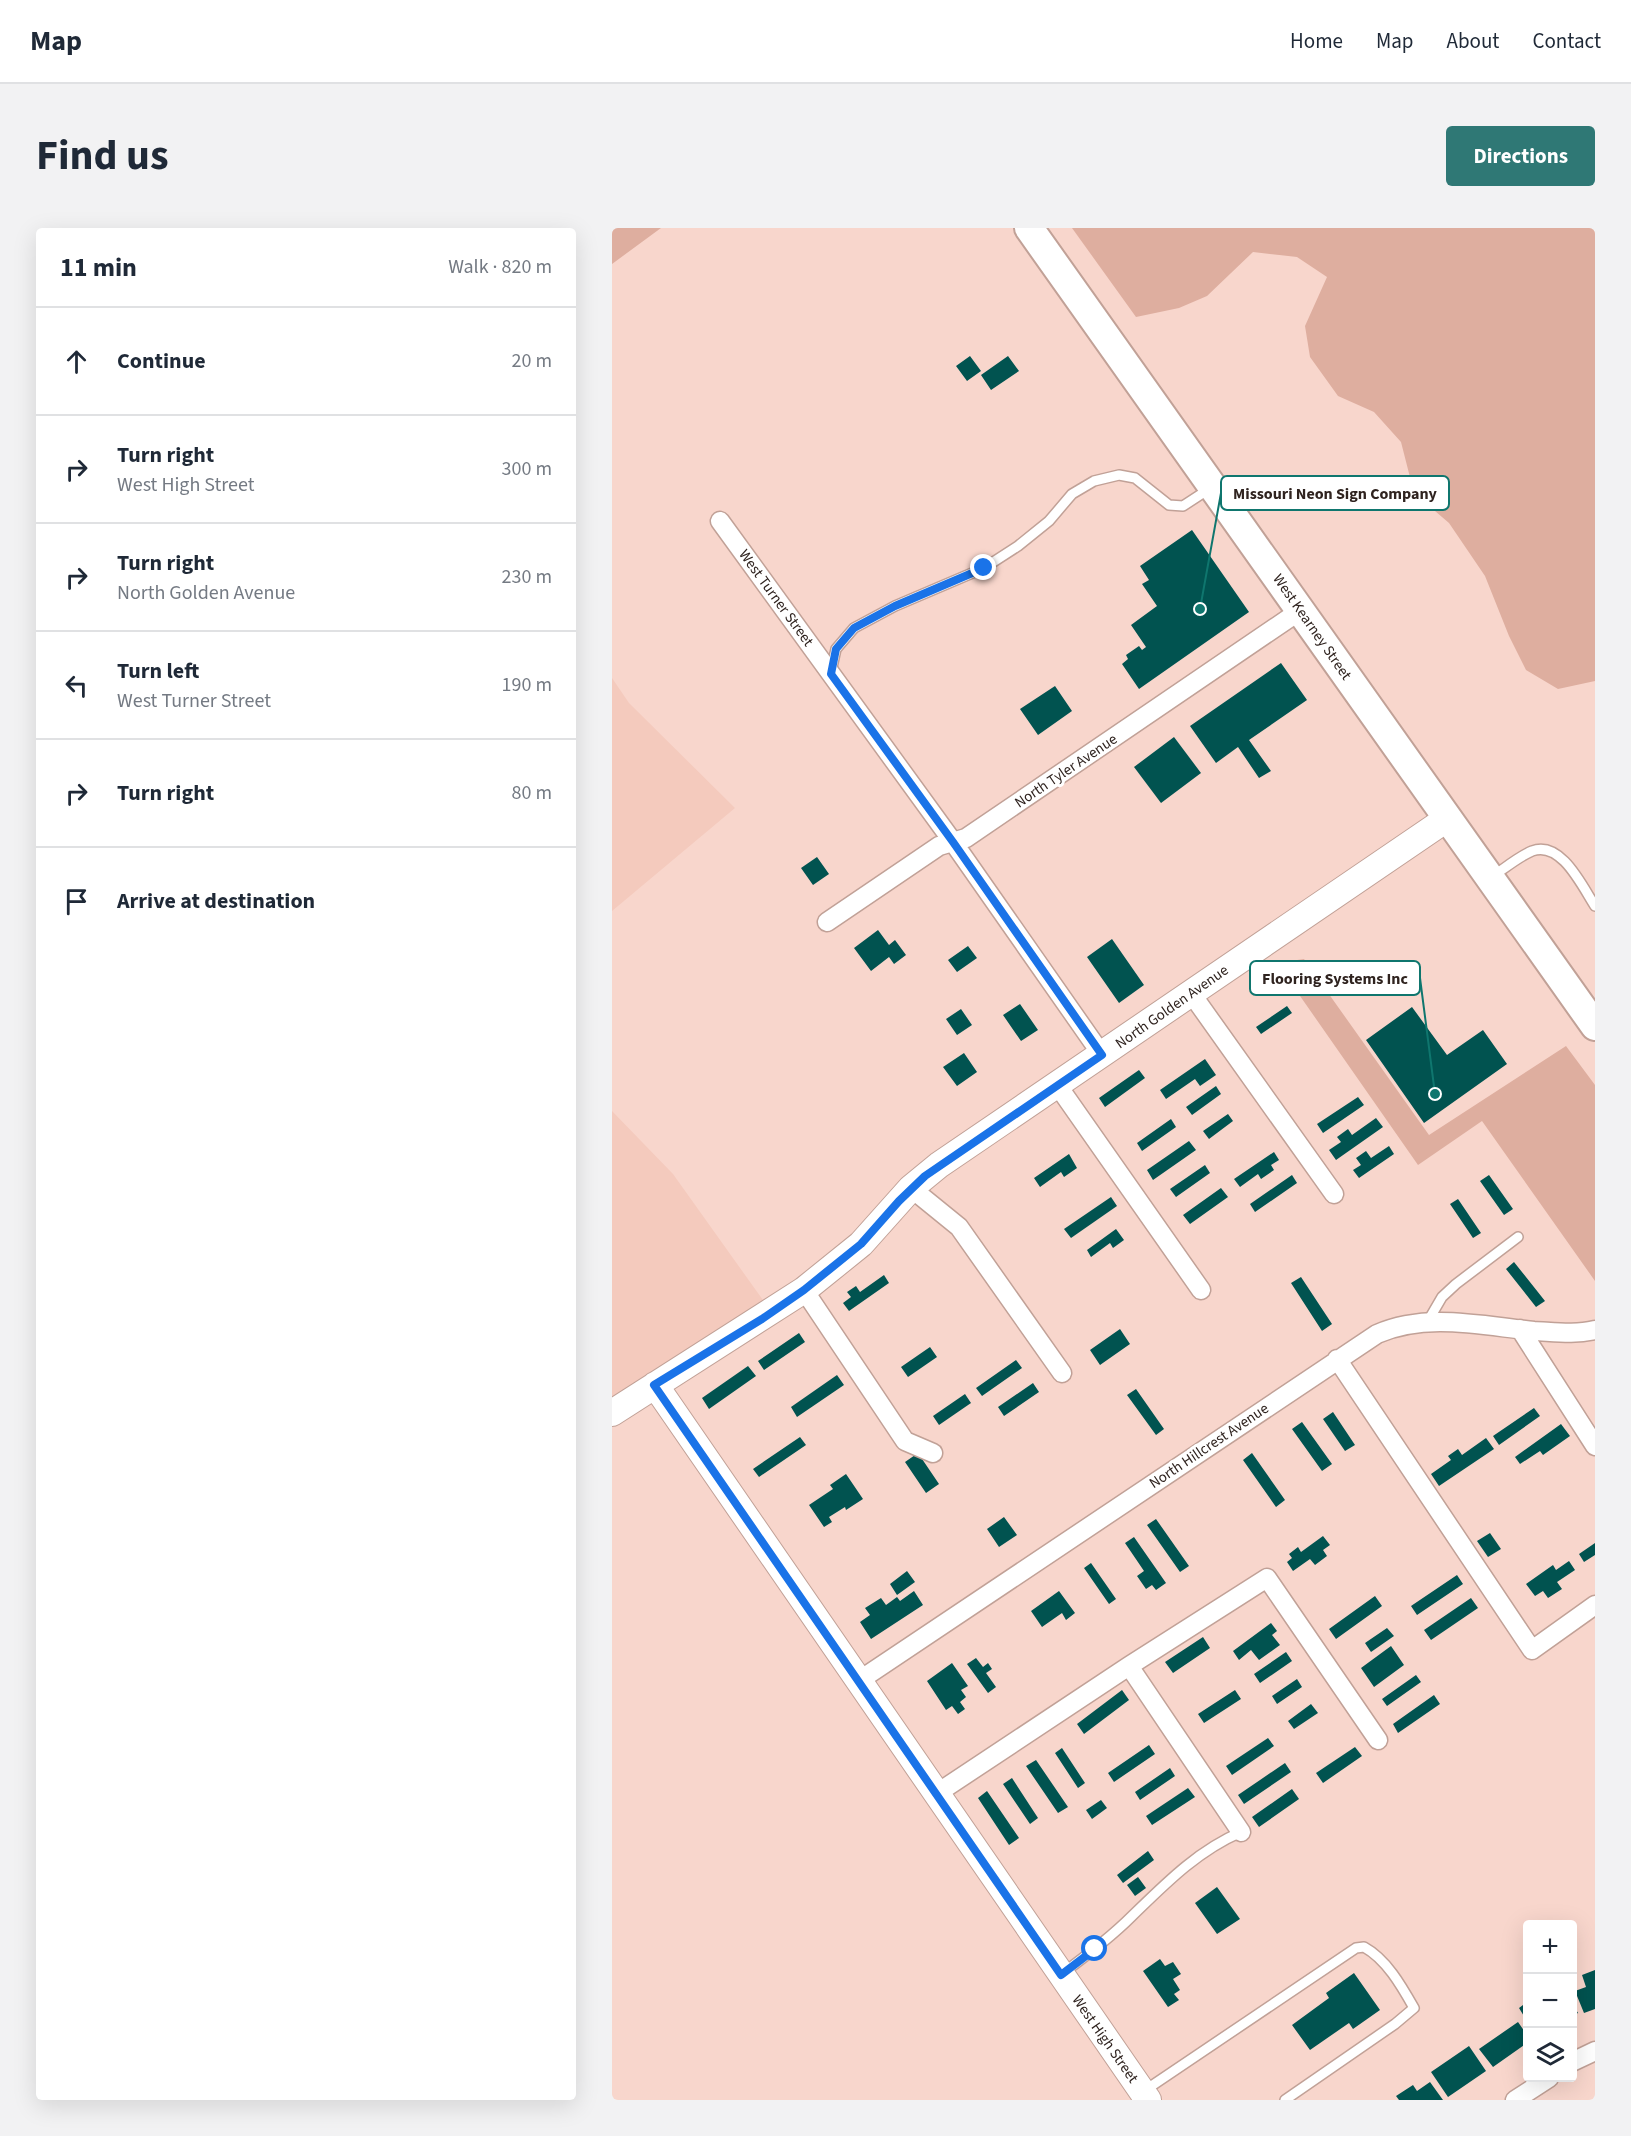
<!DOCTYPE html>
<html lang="en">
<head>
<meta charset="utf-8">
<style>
  body { margin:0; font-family:"Source Sans 3",sans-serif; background:#f2f2f3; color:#1f2937 }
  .controls { position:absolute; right:18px; bottom:18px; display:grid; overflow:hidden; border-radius:6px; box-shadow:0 6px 24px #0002 }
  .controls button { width:54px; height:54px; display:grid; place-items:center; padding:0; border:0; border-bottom:2px solid #e0e1e3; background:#fff; color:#1f2937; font:30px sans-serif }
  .stop { position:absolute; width:18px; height:18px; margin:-14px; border:4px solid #1a73e8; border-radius:50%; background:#fff }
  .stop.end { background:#1a73e8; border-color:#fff; box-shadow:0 2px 6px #0008 }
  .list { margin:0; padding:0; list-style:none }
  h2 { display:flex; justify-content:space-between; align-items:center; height:78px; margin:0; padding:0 24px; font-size:26px }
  h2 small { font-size:20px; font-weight:400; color:#747a83 }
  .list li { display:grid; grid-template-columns:39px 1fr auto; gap:18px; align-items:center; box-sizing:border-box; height:108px; padding:0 24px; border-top:2px solid #e0e1e3 }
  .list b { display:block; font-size:22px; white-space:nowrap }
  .list p { margin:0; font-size:20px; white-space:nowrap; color:#747a83 }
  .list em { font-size:20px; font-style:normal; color:#747a83 }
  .icon { flex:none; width:33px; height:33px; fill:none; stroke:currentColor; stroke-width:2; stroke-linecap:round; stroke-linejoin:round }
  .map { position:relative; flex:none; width:983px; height:1872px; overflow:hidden; border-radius:6px }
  header { display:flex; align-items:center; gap:36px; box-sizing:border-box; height:84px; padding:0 30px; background:#fff; border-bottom:2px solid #e0e1e3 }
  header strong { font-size:28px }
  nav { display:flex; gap:33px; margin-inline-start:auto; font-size:21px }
  .intro { display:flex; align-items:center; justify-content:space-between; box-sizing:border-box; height:144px; padding:0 36px }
  h1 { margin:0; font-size:42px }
  .button { padding:15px 27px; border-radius:6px; background:#2f7875; color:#fff; font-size:21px; font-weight:700 }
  main { display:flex; gap:36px; padding:0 36px }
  aside { flex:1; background:#fff; border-radius:6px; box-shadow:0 6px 24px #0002 }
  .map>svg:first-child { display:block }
  .built { fill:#f4cabd }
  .green { fill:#deae9f }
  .building { fill:#015350 }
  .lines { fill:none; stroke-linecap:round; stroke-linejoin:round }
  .lane-casing { stroke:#c1a197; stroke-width:12 }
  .street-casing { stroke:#c1a197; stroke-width:21 }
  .secondary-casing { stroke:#c1a197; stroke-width:28 }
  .primary-casing { stroke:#c1a197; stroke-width:32 }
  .lane { stroke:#fff; stroke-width:9 }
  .street { stroke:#fff; stroke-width:18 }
  .secondary { stroke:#fff; stroke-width:26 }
  .primary { stroke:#fff; stroke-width:28 }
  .route { stroke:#1a73e8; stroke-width:8 }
  .labels { text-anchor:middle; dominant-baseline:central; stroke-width:6; stroke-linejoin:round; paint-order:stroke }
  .street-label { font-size:15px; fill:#2f231f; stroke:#fff }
  .leader { fill:none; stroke:#0f766e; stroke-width:2 }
  .callout-dot { fill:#0f766e; stroke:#fff; stroke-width:2 }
  .callout { fill:#fff; stroke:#0f766e; stroke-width:2 }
  .callout-label { font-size:16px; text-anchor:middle; font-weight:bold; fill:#2f231f }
</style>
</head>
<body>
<header>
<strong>Map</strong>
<nav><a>Home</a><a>Map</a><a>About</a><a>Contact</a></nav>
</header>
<div class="intro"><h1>Find us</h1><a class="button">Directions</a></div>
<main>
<aside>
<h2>11 min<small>Walk · 820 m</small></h2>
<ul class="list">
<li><svg class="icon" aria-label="ahead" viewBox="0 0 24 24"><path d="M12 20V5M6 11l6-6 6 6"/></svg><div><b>Continue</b></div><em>20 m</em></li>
<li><svg class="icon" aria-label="right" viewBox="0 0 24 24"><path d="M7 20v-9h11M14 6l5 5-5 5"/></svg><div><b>Turn right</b><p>West High Street</p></div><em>300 m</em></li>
<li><svg class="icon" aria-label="right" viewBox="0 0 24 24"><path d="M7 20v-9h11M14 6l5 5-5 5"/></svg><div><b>Turn right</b><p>North Golden Avenue</p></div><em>230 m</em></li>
<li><svg class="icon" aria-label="left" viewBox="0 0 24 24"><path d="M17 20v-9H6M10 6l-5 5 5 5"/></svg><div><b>Turn left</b><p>West Turner Street</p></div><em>190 m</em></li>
<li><svg class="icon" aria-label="right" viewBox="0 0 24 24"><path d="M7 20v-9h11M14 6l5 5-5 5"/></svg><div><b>Turn right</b></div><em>80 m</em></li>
<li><svg class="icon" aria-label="arrive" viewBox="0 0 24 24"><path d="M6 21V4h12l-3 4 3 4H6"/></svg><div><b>Arrive at destination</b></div></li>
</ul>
</aside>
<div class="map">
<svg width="983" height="1872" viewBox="0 0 983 1872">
  <rect width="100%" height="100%" fill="#f8d6cc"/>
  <path class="built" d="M0 450 17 475 123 580 0 683Z
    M0 883 61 946 153 1075 0 1177Z"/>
  <path class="green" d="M0 0H49L0 36Z
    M460 0H983V453L946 461 914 442 897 408 873 348 837 295 802 265 789 214 762 184 726 168 698 129 693 98 715 49 685 29 641 24 595 68 567 80 524 89Z
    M692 731 817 907 954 818 983 857V1053L870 893 806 937 665 735Z"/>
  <path class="building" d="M358 128 369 143 355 153 344 138Z
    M396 128 407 143 379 162 369 147Z
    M580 302 637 384 527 461 510 436 516 431 514 427 527 418 530 422 534 419 519 397 545 378 530 356 537 352 528 338Z
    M669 435 695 472 637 512 659 543 647 550 626 519 604 535 578 498Z
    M443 458 460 483 426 507 408 481Z
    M562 509 589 545 549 575 522 539Z
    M205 629 217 646 201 657 189 640Z
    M266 702 277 717 283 712 294 727 282 736 277 729 259 743 242 720Z
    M500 711 532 757 507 775 475 729Z
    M356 718 365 730 345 744 336 732Z
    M408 776 426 802 409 813 391 787Z
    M675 778 680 785 649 806 644 799Z
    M800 779 835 827 871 802 895 836 812 895 754 812Z
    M349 781 360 797 345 807 334 791Z
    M352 825 365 844 345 858 331 839Z
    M593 831 604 847 588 858 583 851 554 871 548 862Z
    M527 842 533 850 493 879 487 870Z
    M604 858 609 866 580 887 574 879Z
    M746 869 752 877 711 905 705 896Z
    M616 886 621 893 597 911 591 903Z
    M764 890 771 899 724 932 717 922 729 914 725 909 736 901 740 907Z
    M559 891 564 899 530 923 525 915Z
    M577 913 584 922 541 952 535 942Z
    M777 918 782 926 747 950 741 942 749 937 744 930 754 923 759 930Z
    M662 924 667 932 659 937 662 942 649 951 646 946 628 959 622 951Z
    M457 926 465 940 452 949 449 944 428 959 422 950Z
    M593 937 598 945 564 969 558 961Z
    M680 947 685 955 643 984 638 976Z
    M877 947 901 981 892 987 868 953Z
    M609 960 616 969 578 996 571 987Z
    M499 969 505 978 459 1010 452 1001Z
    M846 971 869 1005 861 1010 838 976Z
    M504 1001 512 1012 501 1020 498 1015 479 1029 475 1022Z
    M902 1034 933 1073 924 1079 894 1041Z
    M272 1047 277 1055 237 1083 231 1075 239 1069 235 1064 244 1058 248 1064Z
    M689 1049 720 1096 710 1103 679 1055Z
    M508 1101 518 1116 488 1137 478 1122Z
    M187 1105 193 1114 152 1142 146 1133Z
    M318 1119 325 1129 296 1149 289 1139Z
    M404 1132 410 1140 370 1168 364 1160Z
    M136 1138 144 1148 97 1181 90 1170Z
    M225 1147 232 1157 185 1189 179 1179Z
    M421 1155 427 1164 392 1188 386 1179Z
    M524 1161 552 1201 544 1207 515 1167Z
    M353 1166 359 1175 327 1197 321 1188Z
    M922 1180 928 1188 887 1217 881 1208Z
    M721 1184 743 1217 733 1223 711 1191Z
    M690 1194 720 1236 710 1243 680 1201Z
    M949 1196 958 1208 931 1227 928 1223 908 1236 903 1229Z
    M188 1209 194 1217 147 1249 141 1241Z
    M874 1210 882 1221 827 1258 819 1246 839 1232 836 1228 846 1221 850 1227Z
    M306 1225 327 1256 314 1265 293 1234Z
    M640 1225 673 1272 664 1279 631 1232Z
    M234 1246 251 1271 234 1282 233 1279 217 1289 220 1294 212 1299 197 1277 221 1261 218 1257Z
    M392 1289 405 1307 387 1319 375 1301Z
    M544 1291 577 1338 568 1344 535 1297Z
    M878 1305 889 1321 876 1329 865 1313Z
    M711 1308 718 1317 711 1322 715 1328 703 1337 698 1331 681 1343 675 1334 680 1330 677 1326 686 1319 689 1324Z
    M522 1309 554 1355 544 1362 540 1357 534 1361 525 1348 532 1343 513 1315Z
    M983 1315V1327L972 1334 967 1326Z
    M957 1333 963 1342 945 1354 950 1361 936 1370 931 1363 923 1368 914 1356 941 1337 944 1342Z
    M479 1335 504 1371 497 1376 472 1340Z
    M295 1343 303 1354 285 1367 278 1356Z
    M845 1347 851 1356 805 1387 799 1378Z
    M302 1363 311 1377 259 1411 248 1394 258 1387 253 1380 269 1370 274 1377 285 1369 288 1373Z
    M447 1363 463 1385 454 1392 450 1385 430 1399 419 1383Z
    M763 1368 770 1378 724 1411 717 1401Z
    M859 1370 866 1380 819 1412 812 1402Z
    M659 1395 665 1403 660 1407 668 1417 647 1432 639 1422 627 1432 621 1423Z
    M775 1400 782 1408 759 1424 753 1415Z
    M591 1409 598 1420 561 1445 553 1434Z
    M779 1418 792 1437 762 1459 749 1440Z
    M674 1424 680 1433 648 1455 642 1446Z
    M364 1430 371 1439 376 1435 380 1441 374 1445 384 1459 376 1465 355 1436Z
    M340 1435 356 1458 349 1462 354 1469 348 1474 353 1481 346 1486 340 1478 334 1482 315 1453Z
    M804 1447 809 1454 775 1478 770 1471Z
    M685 1451 690 1459 665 1476 660 1468Z
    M510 1462 517 1472 472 1506 465 1496Z
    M623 1462 629 1471 592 1495 586 1486Z
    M822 1467 828 1476 786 1505 781 1496Z
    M699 1476 706 1485 682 1501 676 1493Z
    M656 1510 662 1518 620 1547 614 1538Z
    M537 1517 543 1526 502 1554 496 1545Z
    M743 1519 750 1528 711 1555 704 1545Z
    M450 1520 473 1555 466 1560 443 1525Z
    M424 1532 456 1579 446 1585 414 1538Z
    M673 1535 679 1544 632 1576 626 1567Z
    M558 1540 563 1548 528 1572 523 1564Z
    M400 1550 426 1590 418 1596 391 1556Z
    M576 1560 583 1569 540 1597 534 1588Z
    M680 1561 687 1571 647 1599 640 1589Z
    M375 1563 407 1610 397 1617 366 1570Z
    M489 1572 495 1580 480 1591 474 1582Z
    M536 1623 542 1632 511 1655 505 1647Z
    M526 1649 534 1660 523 1668 515 1657Z
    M605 1659 628 1691 605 1706 583 1675Z
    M548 1731 553 1738 561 1734 569 1746 561 1751 568 1762 562 1766 567 1772 556 1779 531 1743Z
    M983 1742V1781L972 1785 963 1763 974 1759 970 1747Z
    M742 1745 768 1782 741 1801 737 1795 698 1822 680 1797 717 1770 714 1765Z
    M915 1774V1793L907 1780Z
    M960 1775 966 1785 960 1788Z
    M906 1794 915 1807V1815L881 1839 867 1821Z
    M857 1818 874 1843 836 1869 819 1844Z
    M818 1854 831 1872H787L784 1868 801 1857 805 1863Z"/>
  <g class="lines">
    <defs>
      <path id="lane" d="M219 444 224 421 242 400 283 378 372 340 406 318 437 293 460 266 482 253 507 247 523 250 557 277 571 278 597 261
        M880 649C893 640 906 629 920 623 949 612 970 658 983 678
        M816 1093 830 1069 844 1056 906 1009
        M451 1745C474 1728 498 1710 519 1689 553 1656 585 1623 629 1604
        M532 1863 744 1720 752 1719C774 1731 789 1757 802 1780L783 1796 673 1872"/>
      <path id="street" d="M108 293 341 614 490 827
        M215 694 327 618 354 610 689 382
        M579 765 722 966
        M446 858 589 1062
        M299 960 347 999 450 1145
        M192 1062 293 1213 321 1225
        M908 1101 983 1218
        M725 1131 920 1422 983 1377
        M517 1438 629 1604
        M245 1454 765 1106C815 1084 871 1098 922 1103 943 1104 963 1107 983 1102
        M324 1566 517 1438 655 1350 766 1512
        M960 1834 983 1823
        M903 1872 937 1850"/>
      <path id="secondary" d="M43 1157 536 1872
        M0 1185 192 1062 249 1016 299 960 327 937 836 590"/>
      <path id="primary" d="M417 0 983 798"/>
    </defs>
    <use href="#lane" class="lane-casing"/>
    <use href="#street" class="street-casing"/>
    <use href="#secondary" class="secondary-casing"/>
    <use href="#primary" class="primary-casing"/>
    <use href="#lane" class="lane"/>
    <use href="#street" class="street"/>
    <use href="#secondary" class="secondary"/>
    <use href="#primary" class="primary"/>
  </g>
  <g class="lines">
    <path class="route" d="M372 340 283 378 242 400 224 421 219 446 341 614 490 827 313 948 287 973 249 1016 192 1062 150 1091 42 1157 449 1747 483 1721"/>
  </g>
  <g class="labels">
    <g class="street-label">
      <text transform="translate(164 370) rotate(54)">West Turner Street</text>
      <text transform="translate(700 399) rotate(55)">West Kearney Street</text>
      <text transform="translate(454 543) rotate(-34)">North Tyler Avenue</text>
      <text transform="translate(560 779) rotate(-35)">North Golden Avenue</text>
      <text transform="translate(597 1218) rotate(-34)">North Hillcrest Avenue</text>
      <text transform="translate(493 1811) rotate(55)">West High Street</text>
    </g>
  </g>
  <path class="leader" d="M588 381L609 265M823 866L808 750"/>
  <g class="callout-dot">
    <circle cx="588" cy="381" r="6"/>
    <circle cx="823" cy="866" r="6"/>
  </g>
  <g class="callout">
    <rect x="609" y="248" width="228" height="34" rx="6"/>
    <rect x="638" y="733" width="170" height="34" rx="6"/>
  </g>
  <g class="callout-label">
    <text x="723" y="271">Missouri Neon Sign Company</text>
    <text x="723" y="756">Flooring Systems Inc</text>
  </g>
</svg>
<div class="controls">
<button>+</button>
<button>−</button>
<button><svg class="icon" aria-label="layers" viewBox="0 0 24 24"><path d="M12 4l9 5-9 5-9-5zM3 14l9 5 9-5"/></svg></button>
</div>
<div class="stop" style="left:483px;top:1721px"></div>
<div class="stop end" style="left:372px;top:340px"></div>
</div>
</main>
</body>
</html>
